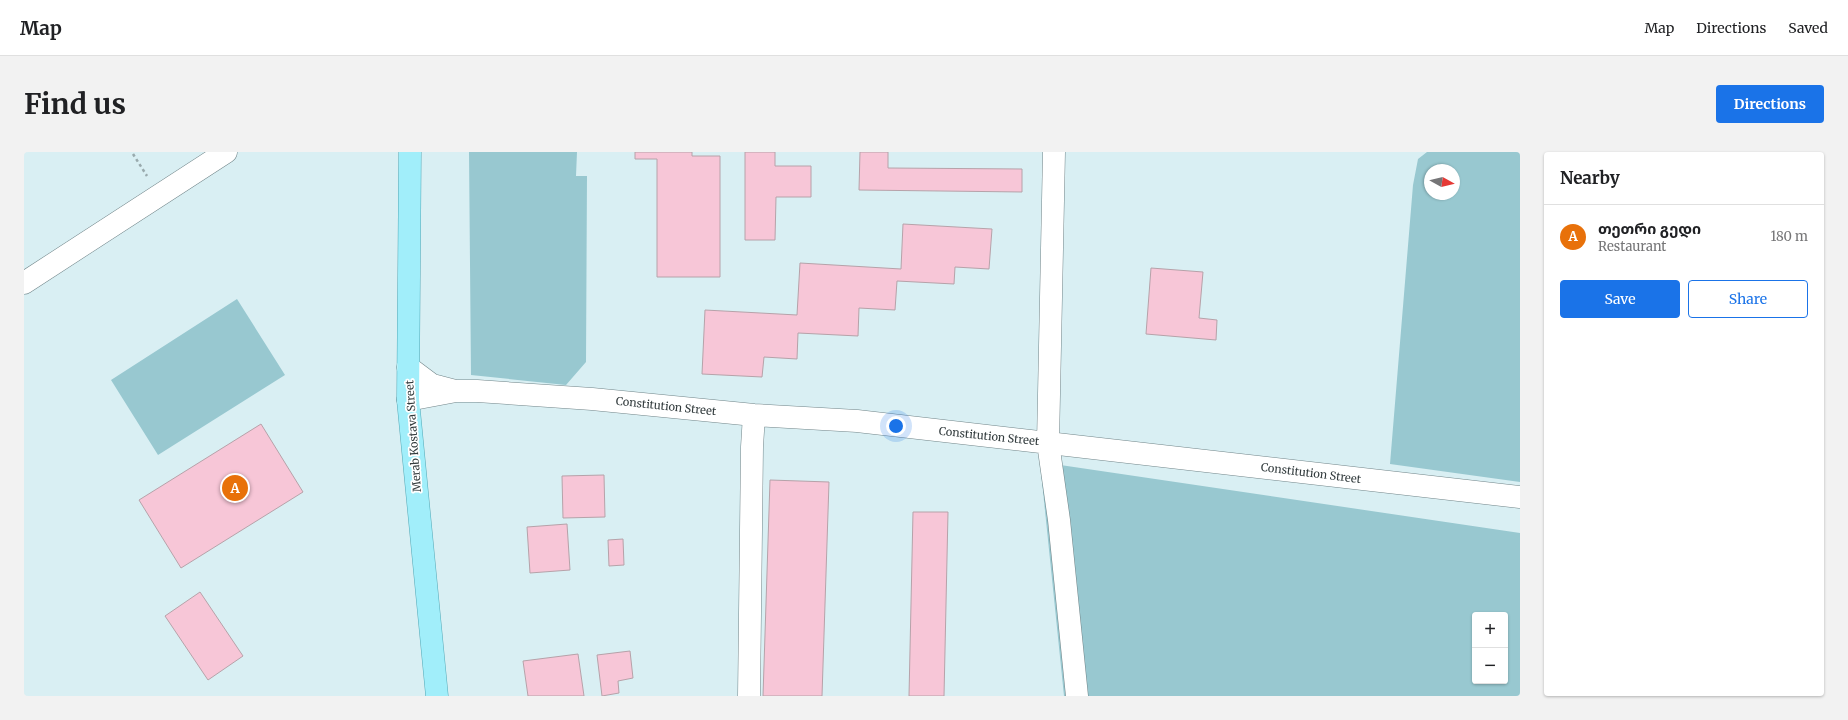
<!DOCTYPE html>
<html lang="en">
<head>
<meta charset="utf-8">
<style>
  body { margin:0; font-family:Merriweather,"Noto Sans Georgian",serif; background:#f2f2f2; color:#202124 }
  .controls { position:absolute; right:12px; bottom:12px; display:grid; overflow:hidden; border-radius:4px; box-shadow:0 1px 3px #0004 }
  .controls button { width:36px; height:36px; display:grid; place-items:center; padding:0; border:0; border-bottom:1px solid #e0e0e0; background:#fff; color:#202124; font:20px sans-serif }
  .compass { position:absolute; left:1400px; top:12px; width:36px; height:36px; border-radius:50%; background:#fff; box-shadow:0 1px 3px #0004; rotate:98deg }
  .you { position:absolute; left:872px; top:274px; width:14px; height:14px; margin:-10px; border:3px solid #fff; border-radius:50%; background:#1a73e8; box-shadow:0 0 0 6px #1a73e833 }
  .badge { display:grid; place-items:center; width:26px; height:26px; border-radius:50%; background:#1a73e8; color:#fff; font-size:13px; font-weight:700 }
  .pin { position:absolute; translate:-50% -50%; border:2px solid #fff; box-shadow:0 1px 4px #0006 }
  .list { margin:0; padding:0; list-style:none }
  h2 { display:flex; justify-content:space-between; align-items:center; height:52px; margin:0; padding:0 16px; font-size:17px }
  h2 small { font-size:13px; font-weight:400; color:#757577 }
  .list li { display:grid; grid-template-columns:26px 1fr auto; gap:12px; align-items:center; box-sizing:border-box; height:64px; padding:0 16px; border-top:1px solid #e0e0e0 }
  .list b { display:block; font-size:15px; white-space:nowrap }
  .list p { margin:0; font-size:13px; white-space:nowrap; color:#757577 }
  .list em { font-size:13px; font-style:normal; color:#757577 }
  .actions { display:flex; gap:8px; padding:12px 16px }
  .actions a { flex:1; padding:9px 0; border:1px solid #1a73e8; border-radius:4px; text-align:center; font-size:14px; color:#1a73e8 }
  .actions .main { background:#1a73e8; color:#fff }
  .map { position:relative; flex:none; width:1496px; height:544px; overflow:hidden; border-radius:4px }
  header { display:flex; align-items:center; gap:24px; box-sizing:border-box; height:56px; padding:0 20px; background:#fff; border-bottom:1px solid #e0e0e0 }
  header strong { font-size:19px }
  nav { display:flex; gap:22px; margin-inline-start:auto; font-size:14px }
  .intro { display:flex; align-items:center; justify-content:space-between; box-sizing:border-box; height:96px; padding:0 24px }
  h1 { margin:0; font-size:28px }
  .button { padding:10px 18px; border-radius:4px; background:#1a73e8; color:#fff; font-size:14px; font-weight:700 }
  main { display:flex; gap:24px; padding:0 24px }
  aside { flex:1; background:#fff; border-radius:4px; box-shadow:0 1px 3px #0004 }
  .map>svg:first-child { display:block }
  .green { fill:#98c8d0; fill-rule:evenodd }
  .building { fill:#f7c6d7; stroke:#b6a2a9 }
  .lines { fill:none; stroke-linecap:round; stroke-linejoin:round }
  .minor-casing { stroke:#718589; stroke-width:23 }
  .major-casing { stroke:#52a8b6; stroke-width:23 }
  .path { stroke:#99aaad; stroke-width:2.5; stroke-dasharray:3 3; stroke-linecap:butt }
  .minor { stroke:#fff; stroke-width:22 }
  .major { stroke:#a1eefa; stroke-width:22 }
  .labels { text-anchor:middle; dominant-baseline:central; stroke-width:3.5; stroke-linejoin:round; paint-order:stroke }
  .street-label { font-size:11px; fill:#333c3e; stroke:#fff }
</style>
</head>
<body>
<header>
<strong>Map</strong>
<nav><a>Map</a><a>Directions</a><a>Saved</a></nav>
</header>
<div class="intro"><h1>Find us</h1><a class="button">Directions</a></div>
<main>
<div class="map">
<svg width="1496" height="544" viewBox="0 0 1496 544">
  <rect width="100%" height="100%" fill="#d9eff3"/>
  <path class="green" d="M445 0H553L552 24H563L562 210 542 233 447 223Z
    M1403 0H1496V330L1366 312 1389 33 1394 7ZM1406 18H1430V42H1406Z
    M213 147 261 223 134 303 87 228Z
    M1016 310 1496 381V544H1040ZM1451 463H1481V529H1451Z"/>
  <path class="building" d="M611 0H668V4H696V125H633V7H611Z
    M721 0H751V14H787V45H752L751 88H721Z
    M836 0H864V16L998 17V40L835 38Z
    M879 72 968 77 965 117 931 115 930 132 873 129 871 158 835 156 834 184 774 181 773 207 740 205 738 225 678 222 681 158 773 163 776 111 877 117Z
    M1127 116 1179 120 1175 166 1193 168 1192 188 1122 182Z
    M237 272 279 340 157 416 115 348Z
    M580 323 581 365 539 366 538 324Z
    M746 328 805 330 798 544H739Z
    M889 360H924L920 544H885Z
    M543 372 546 418 506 421 503 375Z
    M599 387 600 413 585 414 584 388Z
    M176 440 219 504 184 528 141 464Z
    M606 499 609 526 594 529 595 541 578 544 573 503Z
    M554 502 560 544H504L499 509Z"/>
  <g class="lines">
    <defs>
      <path id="minor" d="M1030 0 1024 291 1035 368 1053 544
        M0 131 202 0
        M384 215 408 233 431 239
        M384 248 432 239H453L568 247 730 263 833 269 1496 345
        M725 544 728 295 730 263"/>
      <path id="major" d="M386 0 384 248 413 544"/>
    </defs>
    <use href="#minor" class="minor-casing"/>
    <use href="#major" class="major-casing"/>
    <path class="path" d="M109 2 123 24"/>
    <use href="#minor" class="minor"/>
    <use href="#major" class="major"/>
  </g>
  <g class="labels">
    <g class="street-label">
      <text transform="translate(642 254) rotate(6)">Constitution Street</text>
      <text transform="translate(389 284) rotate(-94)">Merab Kostava Street</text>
      <text transform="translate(965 284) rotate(6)">Constitution Street</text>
      <text transform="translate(1287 321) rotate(7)">Constitution Street</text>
    </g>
  </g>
</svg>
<div class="controls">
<button>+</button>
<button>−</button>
</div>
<svg class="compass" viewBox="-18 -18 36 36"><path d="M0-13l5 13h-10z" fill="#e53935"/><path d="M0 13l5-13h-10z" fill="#757577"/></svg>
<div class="you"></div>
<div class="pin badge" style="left:211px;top:336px;background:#e8710a">A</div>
</div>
<aside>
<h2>Nearby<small></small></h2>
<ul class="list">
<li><span class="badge" style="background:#e8710a">A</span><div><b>თეთრი გედი</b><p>Restaurant</p></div><em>180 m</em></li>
</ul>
<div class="actions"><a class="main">Save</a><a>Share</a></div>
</aside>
</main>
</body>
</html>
